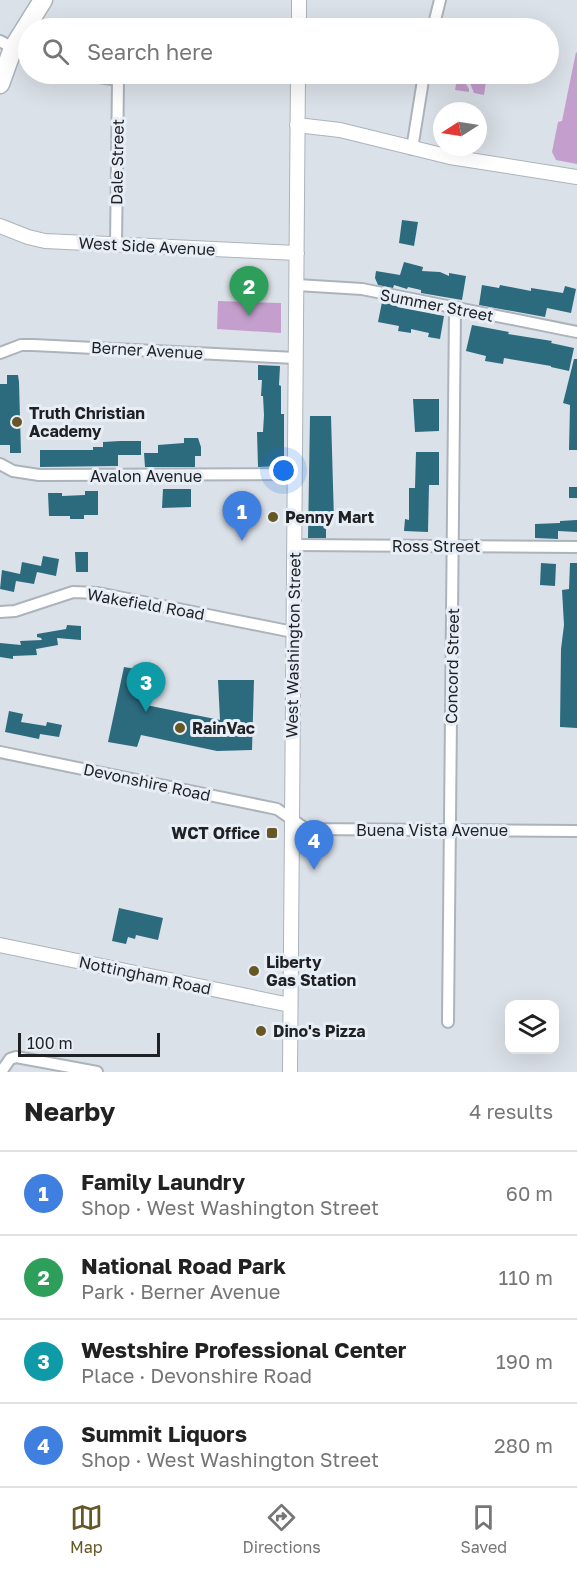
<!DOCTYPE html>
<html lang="en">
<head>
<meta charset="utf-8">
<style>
  body { margin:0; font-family:"Golos Text",sans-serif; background:#f6f6f6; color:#222 }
  .controls { position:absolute; right:18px; bottom:18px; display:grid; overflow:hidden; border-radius:12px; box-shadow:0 6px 24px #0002 }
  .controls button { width:54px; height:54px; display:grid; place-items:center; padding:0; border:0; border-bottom:2px solid #e0e0e0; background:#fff; color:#222; font:30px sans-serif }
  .compass { position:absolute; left:433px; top:102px; width:54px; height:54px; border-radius:50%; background:#fff; box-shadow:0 6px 24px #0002; rotate:258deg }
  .scale { position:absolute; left:18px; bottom:15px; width:142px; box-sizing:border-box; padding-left:6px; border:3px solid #1f2124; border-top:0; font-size:16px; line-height:21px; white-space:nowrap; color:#1f2124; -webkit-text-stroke:4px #e8eef6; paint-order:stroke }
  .you { position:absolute; left:284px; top:471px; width:21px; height:21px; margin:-15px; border:4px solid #fff; border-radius:50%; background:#1a73e8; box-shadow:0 0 0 9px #1a73e833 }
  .badge { display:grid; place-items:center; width:39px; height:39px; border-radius:50%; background:#665724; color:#fff; font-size:20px; font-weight:700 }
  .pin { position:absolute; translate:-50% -50px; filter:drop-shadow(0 2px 3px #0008) }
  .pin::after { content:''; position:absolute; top:32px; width:21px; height:18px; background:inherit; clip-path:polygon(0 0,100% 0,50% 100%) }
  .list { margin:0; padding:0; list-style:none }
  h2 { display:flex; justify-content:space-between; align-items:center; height:78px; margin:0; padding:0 24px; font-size:26px }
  h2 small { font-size:20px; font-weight:400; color:#767676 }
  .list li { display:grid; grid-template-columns:39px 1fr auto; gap:18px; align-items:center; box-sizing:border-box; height:84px; padding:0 24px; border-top:2px solid #e0e0e0 }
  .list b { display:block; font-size:22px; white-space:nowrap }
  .list p { margin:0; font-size:20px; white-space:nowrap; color:#767676 }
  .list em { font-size:20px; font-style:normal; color:#767676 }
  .icon { flex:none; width:33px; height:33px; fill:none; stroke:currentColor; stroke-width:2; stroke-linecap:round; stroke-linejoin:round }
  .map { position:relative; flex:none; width:577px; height:1072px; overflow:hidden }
  .search { position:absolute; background:#fff; box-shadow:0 6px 24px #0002; left:18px; right:18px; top:18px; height:66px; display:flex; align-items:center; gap:15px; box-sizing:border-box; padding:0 21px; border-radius:33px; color:#767676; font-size:22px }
  .sheet { height:414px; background:#fff }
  nav { display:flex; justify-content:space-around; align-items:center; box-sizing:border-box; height:84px; border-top:2px solid #e0e0e0; background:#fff; font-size:16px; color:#767676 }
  nav a { display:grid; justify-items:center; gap:3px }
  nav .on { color:#665724 }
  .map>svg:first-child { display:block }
  .green { fill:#c49fcd }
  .building { fill:#2c6a7e }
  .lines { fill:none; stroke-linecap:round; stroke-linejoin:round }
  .minor-casing { stroke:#adb3ba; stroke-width:14 }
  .tertiary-casing { stroke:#adb3ba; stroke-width:16 }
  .primary-casing { stroke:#adb3ba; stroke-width:21 }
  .minor { stroke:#fff; stroke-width:10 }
  .tertiary { stroke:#fff; stroke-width:14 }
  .primary { stroke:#fff; stroke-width:18 }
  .poi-dot { fill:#665724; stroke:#e8eef6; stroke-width:2 }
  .labels { text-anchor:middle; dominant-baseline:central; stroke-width:6; stroke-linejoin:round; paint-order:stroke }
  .street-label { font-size:16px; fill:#1f2124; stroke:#e8eef6 }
  .poi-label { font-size:16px; font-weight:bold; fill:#1f2124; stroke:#e8eef6; text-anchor:start }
</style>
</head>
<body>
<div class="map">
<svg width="577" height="1072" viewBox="0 0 577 1072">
  <rect width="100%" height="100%" fill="#dbe1e8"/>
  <path class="green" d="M576 52 577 53V164L556 160 552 152 558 122 562 121Z
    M458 74H468L466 84 469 89V92L455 90Z
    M471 74H487L484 95 474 93 470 83Z
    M218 301 281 303V333L217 329Z"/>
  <path class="building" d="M402 220 418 222 414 246 399 243Z
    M404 262 423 267 422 271 440 272 449 276V273L466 276 462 300 421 293V290L408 287 407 289 394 285 393 288 378 285 375 278 376 271 400 275Z
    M482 285 499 288 500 285 531 291V288L563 293 565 286 576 289 571 313 547 308 545 317 479 305Z
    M382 302 398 305 397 307 444 316 440 339 428 337 429 333 411 329V333L398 331 399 326 378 322Z
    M472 325 509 332 508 334 552 341 551 343 574 348 569 371 551 367V366L504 358 503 364 485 361 486 356 466 351Z
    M574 359H577V450H569L570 405 563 403Z
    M258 365 280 366 279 385 281 386V414H284V466L258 467 257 432H263L264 415 263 396H261L262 380H258Z
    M7 375H18L19 382 21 453H10V445H0V384H7Z
    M413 399H439V431L415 432Z
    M310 416H331L334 520H326V538H308Z
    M184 438H198L201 447V456H195V467H145L144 453H158V445L184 443Z
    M120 441H141V455H118V466L40 467V450H93V447H103V442Z
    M416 452H439V485H429L428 532 404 531 405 519 409 520V488H415Z
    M569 487H577V498H569Z
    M163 489H191V507L162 508Z
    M85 491H98V515H84V519H70V516H49L48 493H62V496L85 495Z
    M577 520V532L558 531V539L535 538V524L560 523V521Z
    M75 552H88V572H76Z
    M43 556 59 559 56 576 37 572 34 584 16 581 14 592 0 589 2 570 20 574 22 562 41 566Z
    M541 563 556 564 555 586 540 585Z
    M570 563H577V728L560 727 561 649 564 625 562 590 569 589Z
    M67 625 81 626V640L57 638 58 645 36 649 37 655 13 656V659L0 657V643L21 645 20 641 42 640 41 638 37 637V634L66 629Z
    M124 667 153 672 146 705 220 720 218 680H254L252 750 217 751 141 735 137 747 108 742Z
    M9 711 23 714 21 722 46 726 47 722 62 725 59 737 40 734 39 739 5 732Z
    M119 908 163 918 158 940 136 935 135 939 128 937 126 944 112 941Z"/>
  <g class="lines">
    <defs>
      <path id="minor" d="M433 28 440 0
        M0 41 28 56
        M80 74 118 80 116 245
        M412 149 424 74
        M297 285 362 289 577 332
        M0 353 21 345H33L296 358
        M0 464 13 471 39 475 295 474
        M294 545 577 547
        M0 612 15 611 73 592 98 593 293 632
        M0 752 277 809 306 829 577 831
        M448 1022 455 309
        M1 1072 10 1059 16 1057 97 1072"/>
      <path id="tertiary" d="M299 28V0
        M297 125 340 130 450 157 577 177
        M0 226 28 237 45 241 297 253
        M0 945 290 1005
        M290 1072 298 74"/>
      <path id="primary" d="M0 84 13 48 43 0"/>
    </defs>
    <use href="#minor" class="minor-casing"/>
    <use href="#tertiary" class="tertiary-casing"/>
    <use href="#primary" class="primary-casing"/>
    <use href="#minor" class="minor"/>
    <use href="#tertiary" class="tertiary"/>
    <use href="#primary" class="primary"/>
  </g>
  <g class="poi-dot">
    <circle cx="17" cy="422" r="6"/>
    <circle cx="273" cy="517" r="6"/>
    <circle cx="180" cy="728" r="6"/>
    <rect x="266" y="827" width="12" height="12" rx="3"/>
    <circle cx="254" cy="971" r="6"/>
    <circle cx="261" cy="1031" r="6"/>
  </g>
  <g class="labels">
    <g class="street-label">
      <text transform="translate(117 162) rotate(-89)">Dale Street</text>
      <text transform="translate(147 246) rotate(3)">West Side Avenue</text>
      <text transform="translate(437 305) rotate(11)">Summer Street</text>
      <text transform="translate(147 350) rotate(3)">Berner Avenue</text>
      <text x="146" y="476">Avalon Avenue</text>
      <text x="436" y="546">Ross Street</text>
      <text transform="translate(146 604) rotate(10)">Wakefield Road</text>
      <text transform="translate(293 645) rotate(-89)">West Washington Street</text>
      <text transform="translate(452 666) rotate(-89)">Concord Street</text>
      <text transform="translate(147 782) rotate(12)">Devonshire Road</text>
      <text x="432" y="830">Buena Vista Avenue</text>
      <text transform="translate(145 975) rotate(12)">Nottingham Road</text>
    </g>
    <g class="poi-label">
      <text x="29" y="413">Truth Christian<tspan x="29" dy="18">Academy</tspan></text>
      <text x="285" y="517">Penny Mart</text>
      <text x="192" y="728">RainVac</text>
      <text x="260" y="833" text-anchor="end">WCT Office</text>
      <text x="266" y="962">Liberty<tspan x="266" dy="18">Gas Station</tspan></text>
      <text x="273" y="1031">Dino's Pizza</text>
    </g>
  </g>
</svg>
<div class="controls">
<button><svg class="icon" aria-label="layers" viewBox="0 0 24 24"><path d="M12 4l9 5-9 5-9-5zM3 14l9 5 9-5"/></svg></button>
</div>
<svg class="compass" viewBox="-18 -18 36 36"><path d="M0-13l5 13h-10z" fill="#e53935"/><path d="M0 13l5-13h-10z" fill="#767676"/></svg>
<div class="scale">100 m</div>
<div class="you"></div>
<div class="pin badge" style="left:242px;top:541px;background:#3f7fe0">1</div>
<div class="pin badge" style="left:249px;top:316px;background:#2e9e5b">2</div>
<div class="pin badge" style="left:146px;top:712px;background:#0f9aa8">3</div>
<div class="pin badge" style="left:314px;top:870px;background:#3f7fe0">4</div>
<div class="search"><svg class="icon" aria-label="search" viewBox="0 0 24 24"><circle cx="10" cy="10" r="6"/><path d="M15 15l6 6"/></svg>Search here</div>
</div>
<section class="sheet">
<h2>Nearby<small>4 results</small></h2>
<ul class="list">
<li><span class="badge" style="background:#3f7fe0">1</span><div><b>Family Laundry</b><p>Shop · West Washington Street</p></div><em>60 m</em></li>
<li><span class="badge" style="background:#2e9e5b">2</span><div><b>National Road Park</b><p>Park · Berner Avenue</p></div><em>110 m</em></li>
<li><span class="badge" style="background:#0f9aa8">3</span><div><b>Westshire Professional Center</b><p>Place · Devonshire Road</p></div><em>190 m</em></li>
<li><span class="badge" style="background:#3f7fe0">4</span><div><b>Summit Liquors</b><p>Shop · West Washington Street</p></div><em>280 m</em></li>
</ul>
</section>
<nav>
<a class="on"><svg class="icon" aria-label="map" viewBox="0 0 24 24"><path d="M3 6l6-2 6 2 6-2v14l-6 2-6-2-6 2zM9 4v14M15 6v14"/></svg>Map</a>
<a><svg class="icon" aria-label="directions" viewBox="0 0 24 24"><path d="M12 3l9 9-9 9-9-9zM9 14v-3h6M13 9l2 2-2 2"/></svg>Directions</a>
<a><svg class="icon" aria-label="saved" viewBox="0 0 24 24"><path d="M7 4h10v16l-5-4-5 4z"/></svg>Saved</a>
</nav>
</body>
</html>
